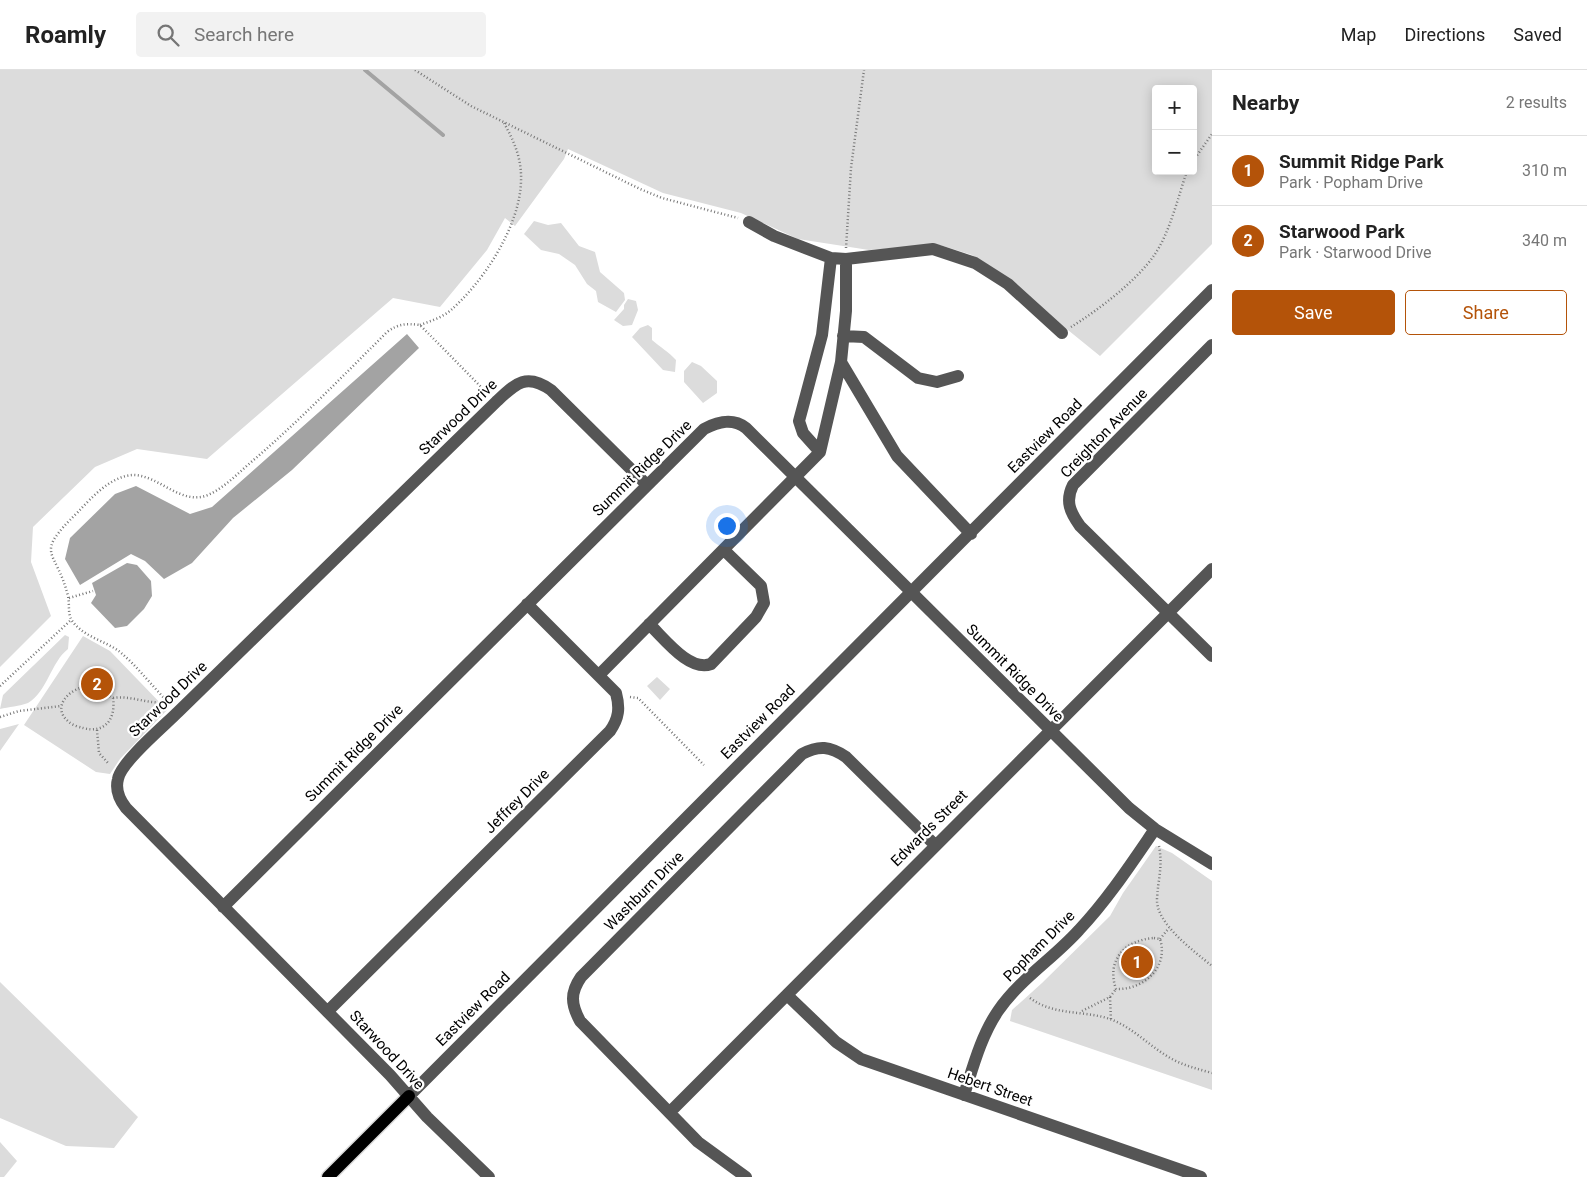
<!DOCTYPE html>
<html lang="en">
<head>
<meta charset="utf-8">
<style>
  body { margin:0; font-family:Roboto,sans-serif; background:#f2f2f2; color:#222 }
  .controls { position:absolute; right:15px; top:15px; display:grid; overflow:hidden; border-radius:5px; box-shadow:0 2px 12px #0003 }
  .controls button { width:45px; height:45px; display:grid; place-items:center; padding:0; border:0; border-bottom:1px solid #e0e0e0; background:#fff; color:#222; font:25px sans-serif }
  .you { position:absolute; left:726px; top:455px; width:18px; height:18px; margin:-12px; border:4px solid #fff; border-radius:50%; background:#1a73e8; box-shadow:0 0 0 8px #1a73e833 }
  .badge { display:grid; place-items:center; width:32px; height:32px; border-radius:50%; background:#b45309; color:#fff; font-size:16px; font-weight:700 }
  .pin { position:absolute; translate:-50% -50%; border:2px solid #fff; box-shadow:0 1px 5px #0006 }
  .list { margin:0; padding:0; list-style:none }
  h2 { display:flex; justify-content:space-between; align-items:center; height:65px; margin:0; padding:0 20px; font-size:21px }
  h2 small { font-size:16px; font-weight:400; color:#767676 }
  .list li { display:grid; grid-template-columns:32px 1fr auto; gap:15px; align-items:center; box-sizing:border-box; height:70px; padding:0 20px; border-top:1px solid #e0e0e0 }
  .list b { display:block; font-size:19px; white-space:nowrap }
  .list p { margin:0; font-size:16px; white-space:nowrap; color:#767676 }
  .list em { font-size:16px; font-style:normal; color:#767676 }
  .actions { display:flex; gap:10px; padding:15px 20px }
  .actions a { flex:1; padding:11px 0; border:1px solid #b45309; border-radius:5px; text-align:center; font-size:18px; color:#b45309 }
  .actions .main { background:#b45309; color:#fff }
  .icon { flex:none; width:28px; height:28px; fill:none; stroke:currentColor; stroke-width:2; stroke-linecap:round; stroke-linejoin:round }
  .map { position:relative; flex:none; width:1212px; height:1107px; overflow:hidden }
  header { display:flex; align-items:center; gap:30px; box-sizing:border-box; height:70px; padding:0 25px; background:#fff; border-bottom:1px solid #e0e0e0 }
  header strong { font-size:24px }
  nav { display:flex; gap:28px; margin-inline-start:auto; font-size:18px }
  .search { width:350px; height:45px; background:#f2f2f2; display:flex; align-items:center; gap:12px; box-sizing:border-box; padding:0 18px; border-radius:5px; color:#767676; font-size:19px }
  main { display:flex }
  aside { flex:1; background:#fff }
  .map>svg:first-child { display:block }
  .green { fill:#dcdcdc; fill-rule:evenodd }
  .water { fill:#a3a3a3 }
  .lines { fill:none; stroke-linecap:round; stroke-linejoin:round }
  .stream { stroke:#a3a3a3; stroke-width:4 }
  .major-casing { stroke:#dbdbdb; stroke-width:15 }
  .path { stroke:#777; stroke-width:2.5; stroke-dasharray:1 2.5; stroke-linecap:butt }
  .minor { stroke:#555; stroke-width:12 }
  .major { stroke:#000; stroke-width:12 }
  .labels { text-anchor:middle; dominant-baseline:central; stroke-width:4.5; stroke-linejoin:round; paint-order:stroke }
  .street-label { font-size:15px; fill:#000; stroke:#fff }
</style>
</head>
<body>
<header>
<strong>Roamly</strong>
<div class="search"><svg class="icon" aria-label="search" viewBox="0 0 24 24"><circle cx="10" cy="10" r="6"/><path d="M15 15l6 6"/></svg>Search here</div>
<nav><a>Map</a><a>Directions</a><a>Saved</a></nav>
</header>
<main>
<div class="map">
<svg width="1212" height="1107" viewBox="0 0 1212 1107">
  <rect width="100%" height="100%" fill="#fff"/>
  <path class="green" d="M0 0H1212V174L1100 286 1047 243 1015 213 972 185 940 175 869 180 798 169 741 143 663 123 568 79 564 89 515 156 505 148 487 180 440 237 393 228 207 389 137 379 95 397 33 457 31 492 51 546 0 597ZM1156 19H1193V101H1156Z
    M534 151 548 155 561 153 579 176 595 182 600 202 624 223 625 230 616 242 598 232 596 221 587 214 575 195 559 184 541 180 524 164Z
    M628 229 636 231 638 240 632 255 623 256 614 250 624 239V235Z
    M648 255 652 258V270C660 277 669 282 676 290L675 302 663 300 632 267 640 258Z
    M692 292 701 296 717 311V323L703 333 684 312V301Z
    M65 565 69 567 68 579C51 592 47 622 28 633 20 636 8 637 0 639L3 625Z
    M83 566 110 581 167 640 120 689 110 704 96 702 24 655Z
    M657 607 670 619 660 630 647 616Z
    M19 654 0 681V659Z
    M1156 776 1172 783 1212 811V1020L1010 951 1012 940 1042 913 1110 846 1123 823Z
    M0 912 138 1047 114 1078 66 1076 0 1048Z
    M0 1072 17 1091 4 1107H0Z"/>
  <path class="water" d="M407 264 419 278 292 400 233 448 192 493 164 509 145 491 131 484 80 515 65 489 70 468 115 424 136 416 190 444 212 437Z
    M127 493 137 495 151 511 152 526 144 539 127 556 115 558 91 533 96 525 92 513Z"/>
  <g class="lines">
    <path class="stream" d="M365 0 443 65"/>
    <defs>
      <path id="major" d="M328 1107 409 1026"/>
    </defs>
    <use href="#major" class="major-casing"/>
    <path class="path" d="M415 0 471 36 640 119 662 128 738 148
      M1193 91 1212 64
      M846 178 851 98 864 0
      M420 255C431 251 443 247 451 240 484 211 520 156 521 111 522 89 514 71 504 53
      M1071 257C1097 241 1138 210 1155 184 1170 162 1178 127 1187 101
      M69 528 93 521
      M0 616 71 550
      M84 617 96 618 113 628C116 649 105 664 83 658 79 657 72 655 69 652 51 638 68 620 84 617Z
      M630 627 638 628 704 695
      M113 628C131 625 149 635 168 632
      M168 632C152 616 137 596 120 582 106 571 84 567 73 552 67 545 70 535 68 526 56 477 32 487 78 442 92 427 111 406 133 405 159 405 181 436 208 425 226 417 241 400 256 388 302 348 344 305 387 262 398 254 406 253 420 255L488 324
      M0 647 19 641 61 636
      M97 660 99 683 108 693
      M1159 776C1163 797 1158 809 1157 829 1156 854 1194 881 1212 896
      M1154 868 1160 869C1169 897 1144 920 1116 919 1106 890 1125 870 1154 868Z
      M1160 869 1169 858
      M1110 927 1111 950
      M1030 928C1054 946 1083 940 1110 949 1134 958 1150 977 1172 989 1185 996 1198 999 1212 1003
      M1082 941 1110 927 1116 919"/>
    <path class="minor" d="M749 152 774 166 831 188 846 189 933 179 975 193 1008 214 1062 263
      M843 266 864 267 918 308 937 312 958 306
      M1212 275 1073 415C1065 431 1070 442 1080 456L1212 586
      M841 292 897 386 971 464
      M820 382 803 363 799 351 822 265 831 188
      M649 554C664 568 689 602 711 594L756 547 764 533 761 516 724 480
      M599 605 820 382 841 292 846 241V189
      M223 837 704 359C719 351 733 348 746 358L1129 738 1155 759 1212 794
      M787 925 836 972 861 989 1201 1107
      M328 941 610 661C619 648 620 638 616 623L527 534
      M964 1025C973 997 981 966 998 941 1020 909 1054 888 1079 860 1108 829 1131 794 1155 759
      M409 1026 1212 220
      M670 1042 1212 499
      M489 1107 427 1047 390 1005 126 738C119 729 115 720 118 709 121 692 164 656 178 642L496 332C515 314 526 302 551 320L647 415
      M746 1107 698 1072 580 951C571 934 570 923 581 907L802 684C819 675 830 676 846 687L935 775"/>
    <use href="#major" class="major"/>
  </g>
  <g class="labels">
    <g class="street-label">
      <text transform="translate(458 347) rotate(-44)">Starwood Drive</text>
      <text transform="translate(1104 363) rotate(-46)">Creighton Avenue</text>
      <text transform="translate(1045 366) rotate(-45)">Eastview Road</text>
      <text transform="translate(642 398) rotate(-44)">Summit Ridge Drive</text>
      <text transform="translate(1015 603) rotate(45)">Summit Ridge Drive</text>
      <text transform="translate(168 629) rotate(-44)">Starwood Drive</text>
      <text transform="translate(758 652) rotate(-45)">Eastview Road</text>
      <text transform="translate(354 683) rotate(-45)">Summit Ridge Drive</text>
      <text transform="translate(517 731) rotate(-45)">Jeffrey Drive</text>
      <text transform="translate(929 758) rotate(-45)">Edwards Street</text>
      <text transform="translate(644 821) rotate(-45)">Washburn Drive</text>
      <text transform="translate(1039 876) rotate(-45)">Popham Drive</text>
      <text transform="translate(473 939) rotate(-45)">Eastview Road</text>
      <text transform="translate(387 980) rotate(47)">Starwood Drive</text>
      <text transform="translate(990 1017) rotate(19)">Hebert Street</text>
    </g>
  </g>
</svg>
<div class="controls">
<button>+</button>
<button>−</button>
</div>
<div class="you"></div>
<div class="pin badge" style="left:1137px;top:892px">1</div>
<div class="pin badge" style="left:97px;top:614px">2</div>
</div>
<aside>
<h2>Nearby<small>2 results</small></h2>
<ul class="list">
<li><span class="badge">1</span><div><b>Summit Ridge Park</b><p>Park · Popham Drive</p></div><em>310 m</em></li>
<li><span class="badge">2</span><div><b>Starwood Park</b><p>Park · Starwood Drive</p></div><em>340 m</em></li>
</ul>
<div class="actions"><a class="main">Save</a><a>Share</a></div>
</aside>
</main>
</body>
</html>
